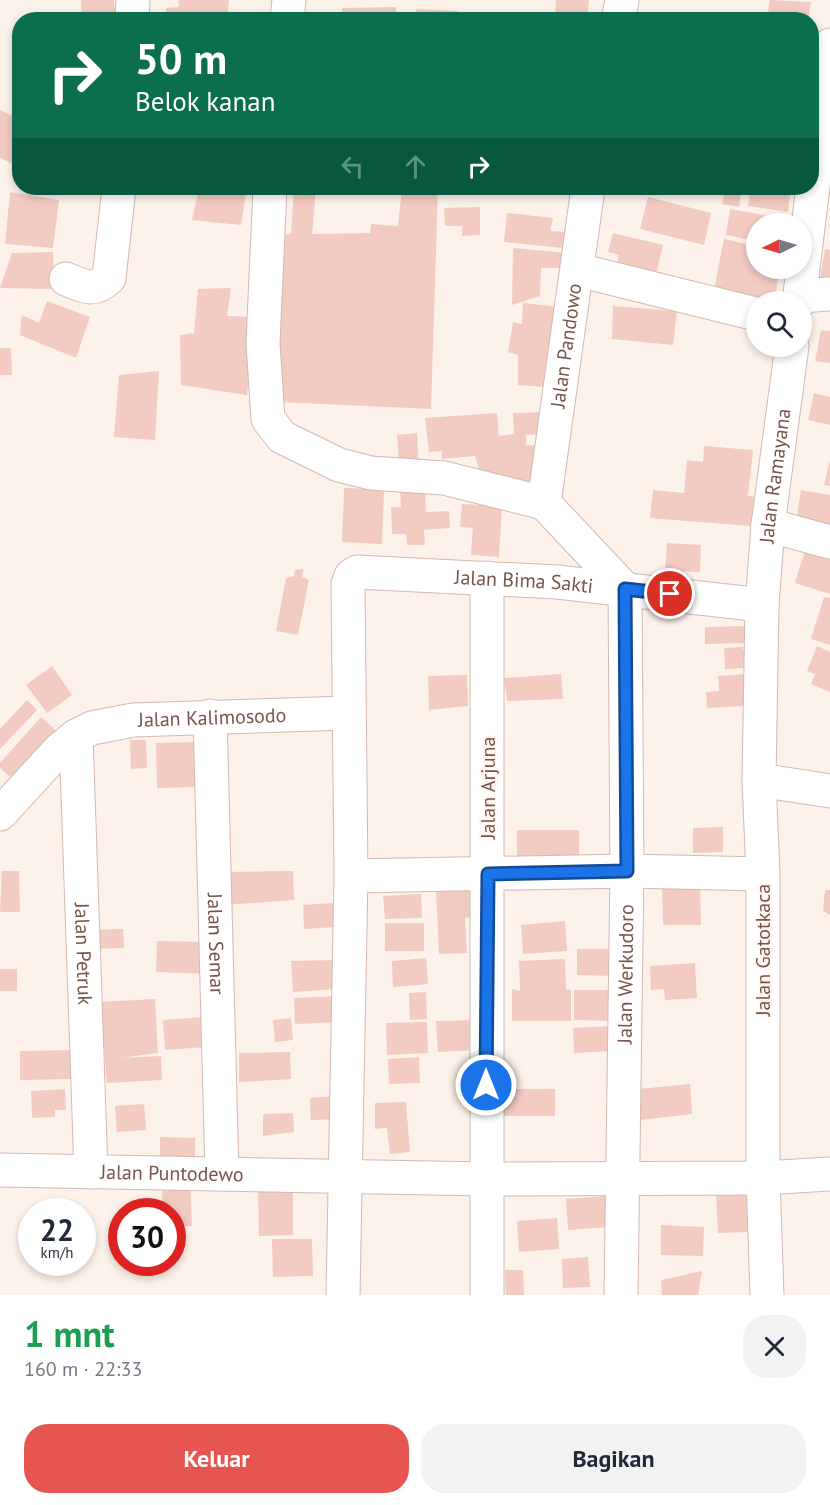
<!DOCTYPE html>
<html lang="id">
<head>
<meta charset="utf-8">
<style>
  body { margin:0; font-family:"PT Sans",sans-serif; background:#f2f2f3; color:#1f2937; height:100vh; display:flex; flex-direction:column; font-size:22px; white-space:nowrap }
  * { box-sizing:border-box; margin:0 }
  p { font-size:20px; color:#747a83 }
  .icon { flex:none; width:33px; height:33px; fill:none; stroke:currentColor; stroke-width:2; stroke-linecap:round; stroke-linejoin:round }
  .map { position:relative; height:1295px; overflow:hidden }
  .side { display:flex; flex-direction:column; background:#fff; flex:1 }
  .side>* { flex:none }
  .guide { position:absolute; left:12px; top:12px; width:807px; height:183px; border-radius:24px; box-shadow:0 3px 9px #0003; background:#0b6e4f; color:#fff; overflow:hidden }
  .needle { width:39px; rotate:265deg }
  .buttons { position:absolute; left:746px; top:213px; display:grid; gap:12px }
  .buttons a { display:grid; place-items:center; width:66px; height:66px; border-radius:50%; background:#fff; box-shadow:0 3px 9px #0003; font-size:30px }
  .speed { position:absolute; left:18px; top:1198px; display:flex; gap:12px; font-size:30px; font-weight:700; text-align:center }
  .speed>* { display:grid; place-content:center; width:78px; height:78px; border-radius:50%; background:#fff; box-shadow:0 3px 9px #0003; line-height:1 }
  .speed small { font-size:15px; font-weight:400 }
  .speed .limit { border:9px solid #d22; background:#fff; color:#111 }
  .pin { position:absolute; display:grid; place-items:center; width:51px; height:51px; color:#fff; margin:-26px; border:3px solid #fff; border-radius:50%; box-shadow:0 2px 6px #0007 }
  .me { position:absolute; width:66px; margin:-33px; rotate:0deg; stroke-linejoin:round; filter:drop-shadow(0 0 4px #0008) }
  .turn { display:flex; align-items:center; gap:21px; height:126px; padding:0 24px; font-size:27px }
  .turn .icon { width:78px; height:78px; stroke-width:2.5 }
  .turn b { display:block; font-size:42px; line-height:51px }
  .lanes { display:flex; align-items:center; height:57px; padding:0 24px; background:#0003; justify-content:center; gap:30px; direction:ltr }
  .lanes .off { opacity:.35 }
  .round { display:grid; place-items:center; flex:none; width:63px; height:63px; border-radius:24px; background:#f2f2f3 }
  .head { display:flex; align-items:center; justify-content:space-between; height:102px; padding:0 24px }
  h1 { font-size:36px; font-weight:800; line-height:45px; color:#1e9e55 }
  .cta { display:flex; gap:12px; margin-top:auto; padding:12px 24px }
  .cta a { flex:1; height:69px; border-radius:24px; background:#e65550; color:#fff; font-size:24px; font-weight:800; line-height:69px; text-align:center }
  .cta a+a { background:#f2f2f3; color:#1f2937 }
  .map>svg:first-child { display:block }
  .building { fill:#f2cbc1 }
  .lines { fill:none; stroke-linecap:round; stroke-linejoin:round }
  .minor-casing { stroke:#d2bab1; stroke-width:35 }
  .minor { stroke:#fff; stroke-width:33 }
  .route-casing { stroke:#114b97; stroke-width:15 }
  .route { stroke:#1a73e8; stroke-width:10 }
  .labels { text-anchor:middle; dominant-baseline:central; stroke-width:5; stroke-linejoin:round; paint-order:stroke }
  .street-label { font-size:20px; fill:#78544c; stroke:#fff7f1 }
</style>
</head>
<body>
<div class="map">
<svg width="830" height="1295" viewBox="0 0 830 1295">
  <rect width="100%" height="100%" fill="#fdf2ea"/>
  <!-- building -->
  <g class="building">
    <path d="M81,0H114L115,12L104,13L105,20H82Z"/>
    <path d="M179,0H229L227,20H166V8L178,7Z"/>
    <path d="M556,0H589L587,17L555,14Z"/>
    <path d="M770,0L811,2L808,19L768,12Z"/>
    <path d="M396,7V20H342V8Z"/>
    <path d="M416,9L458,11L457,20H415Z"/>
    <path d="M755,13L791,18V20H754Z"/>
    <path d="M0,110L20,119V167L0,158Z"/>
    <path d="M199,188H247L241,225L192,220Z"/>
    <path d="M294,188H316L312,234L370,233L371,224L398,226L402,188H438L431,409L279,402L281,235L291,234Z"/>
    <path d="M725,188H742L739,207L722,204Z"/>
    <path d="M751,188H791L788,212L748,206Z"/>
    <path d="M10,192L59,200L53,248L5,244Z"/>
    <path d="M648,197L711,213L704,245L640,229Z"/>
    <path d="M480,207V235L462,236V226H445L444,208Z"/>
    <path d="M730,209L798,221V224H756V241L726,235Z"/>
    <path d="M507,213L553,218L550,231L566,232L562,248L504,242Z"/>
    <path d="M613,233L663,245L655,279L616,269L619,255L608,252Z"/>
    <path d="M724,239L756,246V268H780L774,302L713,295Z"/>
    <path d="M513,248L568,253L569,268H541L540,296L512,305Z"/>
    <path d="M825,249L830,250V286L819,284Z"/>
    <path d="M53,252L54,289L0,288L12,253Z"/>
    <path d="M231,288L227,316L254,317L247,395L181,385L180,335L194,333L198,289Z"/>
    <path d="M47,301L90,317L76,358L20,335L22,315L39,323Z"/>
    <path d="M523,303L566,308L547,387L518,385V355L508,352L513,322L522,324Z"/>
    <path d="M613,306L677,311L673,345L612,339Z"/>
    <path d="M821,330L830,331V363L815,361Z"/>
    <path d="M0,348H11L12,375H0Z"/>
    <path d="M159,371L155,440L114,437L119,375Z"/>
    <path d="M814,393L830,397V425L808,420Z"/>
    <path d="M543,412L545,434L526,435V445L540,446L532,494L484,487L475,456L442,459V451L429,452L425,418L497,413L499,436L514,434L513,413Z"/>
    <path d="M417,433L419,475H400L397,435Z"/>
    <path d="M704,446L753,450L748,496L765,498L762,527L650,518L653,490L684,493L687,460L703,462Z"/>
    <path d="M830,460V486L824,485Z"/>
    <path d="M425,487L426,512L449,511L450,528L424,530L425,545H407L406,534H392L391,507H401L400,488Z"/>
    <path d="M344,488L384,489L382,544L342,542Z"/>
    <path d="M801,490L830,495V535L795,529Z"/>
    <path d="M462,504L502,506L499,557L471,555L473,528L460,527Z"/>
    <path d="M667,543L701,545L700,572L665,571Z"/>
    <path d="M807,544L830,552V594L795,583Z"/>
    <path d="M303,569L302,577L309,580L298,635L276,631L286,578L294,576L295,570Z"/>
    <path d="M824,597L830,598V645L811,639Z"/>
    <path d="M747,626V643L705,644V627Z"/>
    <path d="M817,646L830,652V692L811,684L815,674L807,671Z"/>
    <path d="M743,647V650H752L753,660H744L745,668L725,669L724,648Z"/>
    <path d="M52,666L72,695L47,713L26,685Z"/>
    <path d="M561,674L563,699L507,701L504,678Z"/>
    <path d="M745,674L747,706L707,708L706,692L719,691L718,676Z"/>
    <path d="M467,675L468,706L429,710L428,676Z"/>
    <path d="M27,700L37,710L0,749V729Z"/>
    <path d="M41,717L61,735L18,784L0,768V763Z"/>
    <path d="M130,740H146L147,768L131,769Z"/>
    <path d="M200,742L201,787L157,788L156,743Z"/>
    <path d="M723,827V852L693,853V828Z"/>
    <path d="M517,830H579V855L517,856Z"/>
    <path d="M2,871H19L20,912H0Z"/>
    <path d="M293,871L294,900L225,905L222,872Z"/>
    <path d="M662,880H700L701,925H663Z"/>
    <path d="M470,888L471,917L465,918L467,953L439,954L436,890Z"/>
    <path d="M825,890H830V915L823,911Z"/>
    <path d="M421,894L422,918L385,919L383,896Z"/>
    <path d="M334,903L335,927L304,929L303,905Z"/>
    <path d="M565,921L567,951L523,954L521,925Z"/>
    <rect x="385" y="923" width="39" height="28"/>
    <path d="M123,929L124,948L90,949L89,930Z"/>
    <path d="M157,941L209,942L208,974L156,972Z"/>
    <path d="M577,949H616V976L577,975Z"/>
    <path d="M426,958L428,984L393,987L392,961Z"/>
    <path d="M565,959L566,989L571,990V1021H512V989L520,991L519,961Z"/>
    <path d="M336,960L335,989L293,992L291,961Z"/>
    <path d="M695,963L697,998L665,1000L664,989L651,990L650,966Z"/>
    <rect x="0" y="969" width="17" height="22"/>
    <path d="M574,990H616V1021L574,1020Z"/>
    <path d="M426,992L427,1019L410,1020L409,993Z"/>
    <path d="M339,996V1022L295,1024L294,998Z"/>
    <path d="M155,999L158,1053L120,1058L161,1056L162,1080L107,1083L100,1002Z"/>
    <path d="M204,1017L206,1047L165,1050L163,1020Z"/>
    <path d="M291,1018L293,1040L275,1042L273,1020Z"/>
    <path d="M479,1020L480,1050L438,1052L436,1021Z"/>
    <path d="M427,1022L428,1053L387,1055L386,1023Z"/>
    <path d="M612,1026L613,1051L574,1053L573,1028Z"/>
    <path d="M71,1050V1079L20,1080V1051Z"/>
    <path d="M290,1052L291,1079L239,1082V1053Z"/>
    <path d="M419,1057L420,1083L389,1084L388,1059Z"/>
    <path d="M690,1084L692,1114L640,1120L638,1089Z"/>
    <path d="M65,1089L66,1110H55V1117L32,1118L31,1091Z"/>
    <rect x="502" y="1089" width="53" height="27"/>
    <path d="M339,1096L340,1119L311,1120L310,1098Z"/>
    <path d="M406,1102L410,1152L390,1154L387,1128L375,1129V1103Z"/>
    <path d="M144,1104L146,1130L117,1132L115,1106Z"/>
    <path d="M293,1113L294,1132L263,1136V1114Z"/>
    <path d="M160,1137L195,1138V1157L160,1156Z"/>
    <path d="M190,1183L192,1226L172,1227V1212H163L162,1185Z"/>
    <path d="M258,1190H293V1235L259,1236Z"/>
    <path d="M748,1192L750,1232L718,1233L716,1193Z"/>
    <path d="M608,1196L610,1227L568,1230L566,1199Z"/>
    <path d="M557,1218L559,1249L519,1252L517,1221Z"/>
    <path d="M661,1225L704,1227L703,1256L661,1255Z"/>
    <path d="M272,1239H312L313,1276L273,1277Z"/>
    <path d="M588,1257L590,1287L563,1288L562,1259Z"/>
    <path d="M505,1270H523L524,1295H506Z"/>
    <path d="M702,1271L698,1295H662L661,1280Z"/>
  </g>
  <g class="lines">
    <defs>
      <g id="minor">
        <path d="M132,20L133,0"/>
        <path d="M287,20L289,0"/>
        <path d="M618,20L622,0"/>
        <path d="M270,188L263,343L268,419L282,437L339,465L371,473L444,478L544,503L625,589"/>
        <path d="M578,270L756,314"/>
        <path d="M66,279C83,286 94,293 109,278L119,188"/>
        <path d="M800,296L830,294"/>
        <path d="M799,302L830,45"/>
        <path id="s1" d="M544,503L588,188"/>
        <path d="M768,525L830,542"/>
        <path id="s2" d="M210,716L222,1174"/>
        <path id="s3" d="M76,736L91,1172"/>
        <path d="M759,780L830,791"/>
        <path id="s4" d="M0,814L59,750L76,736L92,728L133,720L349,713"/>
        <path d="M351,876L627,871L763,874"/>
        <path id="s5" d="M0,1170L486,1179L763,1178L830,1174"/>
        <path id="s6" d="M343,1295L351,876L348,584L351,576L357,572L557,582L762,605"/>
        <path d="M487,1295V578"/>
        <path id="s7" d="M621,1295L627,871L625,589"/>
        <path id="s8" d="M767,1295L763,1178V874L759,780L762,605L768,525L792,346"/>
      </g>
    </defs>
    <!-- minor casing -->
    <use href="#minor" class="minor-casing"/>
    <!-- minor -->
    <use href="#minor" class="minor"/>
  </g>
  <g class="lines">
    <defs>
      <path id="route" d="M486,1085L488,874L627,871L625,589L670,594"/>
    </defs>
    <!-- route casing -->
    <use href="#route" class="route-casing"/>
    <!-- route -->
    <use href="#route" class="route"/>
  </g>
  <g class="labels">
    <!-- street labels -->
    <g class="street-label">
      <text stroke="none"><textPath href="#s1" startOffset="159">Jalan Pandowo</textPath></text>
      <text stroke="none"><textPath href="#s8" startOffset="820">Jalan Ramayana</textPath></text>
      <text stroke="none"><textPath href="#s6" startOffset="894">Jalan Bima Sakti</textPath></text>
      <text stroke="none"><textPath href="#s4" startOffset="248">Jalan Kalimosodo</textPath></text>
      <text transform="translate(488 788) rotate(-90)">Jalan Arjuna</text>
      <text stroke="none"><textPath href="#s2" startOffset="228">Jalan Semar</textPath></text>
      <text transform="translate(763 950) rotate(-90)">Jalan Gatotkaca</text>
      <text stroke="none"><textPath href="#s3" startOffset="218">Jalan Petruk</textPath></text>
      <text stroke="none"><textPath href="#s7" startOffset="321">Jalan Werkudoro</textPath></text>
      <text stroke="none"><textPath href="#s5" startOffset="172">Jalan Puntodewo</textPath></text>
    </g>
  </g>
</svg>
<div class="buttons">
<a><svg class="needle" viewBox="-14 -14 28 28"><path d="M0-13l5 13h-10z" fill="#e53935"/><path d="M0 13l5-13h-10z" fill="#747a83"/></svg></a>
<a><svg class="icon" aria-label="search" viewBox="0 0 24 24"><circle cx="10" cy="10" r="6"/><path d="M15 15l6 6"/></svg></a>
</div>
<div class="speed"><div>22<small>km/h</small></div><div class="limit">30</div></div>
<div class="pin" style="left:670px;top:594px;background:#d93025"><svg class="icon" aria-label="arrive" viewBox="0 0 24 24"><path d="M6 21V4h12l-3 4 3 4H6"/></svg></div>
<svg class="me" style="left:486px;top:1085px" viewBox="-20 -20 40 40"><circle r="17" fill="#1a73e8" stroke="#fff" stroke-width="3"/><path d="M0-11L8 9 0 5-8 9z" fill="#fff"/></svg>
<div class="guide">
<div class="turn"><svg class="icon" aria-label="right" viewBox="0 0 24 24"><path d="M7 20v-9h11M14 6l5 5-5 5"/></svg><div><b>50 m</b>Belok kanan</div></div>
<div class="lanes"><svg class="icon off" aria-label="left" viewBox="0 0 24 24"><path d="M17 20v-9H6M10 6l-5 5 5 5"/></svg><svg class="icon off" aria-label="ahead" viewBox="0 0 24 24"><path d="M12 20V5M6 11l6-6 6 6"/></svg><svg class="icon" aria-label="right" viewBox="0 0 24 24"><path d="M7 20v-9h11M14 6l5 5-5 5"/></svg></div>
</div>
</div>
<section class="side">
<div class="head"><div><h1>1 mnt</h1><p>160 m · 22:33</p></div><a class="round"><svg class="icon" aria-label="close" viewBox="0 0 24 24"><path d="M6 6l12 12M18 6L6 18"/></svg></a></div>
<div class="cta"><a>Keluar</a><a>Bagikan</a></div>
</section>
</body>
</html>
